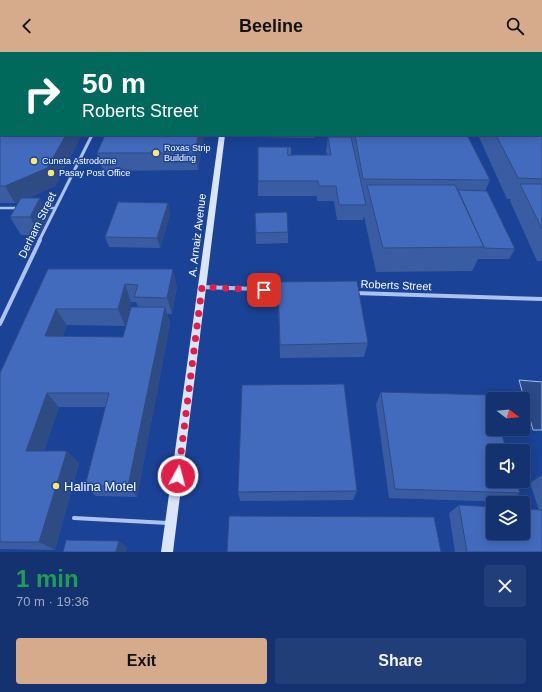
<!DOCTYPE html>
<html lang="en">
<head>
<meta charset="utf-8">
<style>
  body { margin:0; font-family:Helvetica,sans-serif; background:#213e78; color:#f1f3f6; height:100vh; display:flex; flex-direction:column; font-size:15px; white-space:nowrap }
  * { box-sizing:border-box; margin:0 }
  p { font-size:13px; color:#9daac3 }
  .icon { flex:none; width:22px; height:22px; fill:none; stroke:currentColor; stroke-width:2; stroke-linecap:round; stroke-linejoin:round }
  .map { position:relative; height:500px; overflow:hidden }
  .details { display:flex; flex-direction:column; background:#143270; flex:1 }
  .details>* { flex:none }
  .banner { position:absolute; left:0px; top:0px; width:542px; height:84px; box-shadow:0 2px 10px #0003,0 0 0 1px #334d83; background:#00695c; color:#fff; overflow:hidden }
  .needle { width:26px; rotate:106deg }
  .fabs { position:absolute; left:486px; top:340px; display:grid; gap:8px }
  .fabs a { display:grid; place-items:center; width:44px; height:44px; border-radius:4px; background:#143270; box-shadow:0 2px 10px #0003,0 0 0 1px #334d83; font-size:20px }
  .pin { position:absolute; display:grid; place-items:center; width:34px; height:34px; color:#fff; margin:-17px; border-radius:8px; box-shadow:0 2px 6px #0006 }
  .me { position:absolute; width:44px; margin:-22px; rotate:7deg; stroke-linejoin:round; filter:drop-shadow(0 0 3px #0008) }
  .turn { display:flex; align-items:center; gap:14px; height:84px; padding:0 16px; font-size:18px }
  .turn .icon { width:52px; height:52px; stroke-width:2.5 }
  .turn b { display:block; font-size:28px; line-height:34px }
  .round { display:grid; place-items:center; flex:none; width:42px; height:42px; border-radius:4px; background:#213e78 }
  .headline { display:flex; align-items:center; justify-content:space-between; height:68px; padding:0 16px }
  h1 { font-size:24px; font-weight:800; line-height:30px; color:#1e9e55 }
  .button { display:flex; gap:8px; margin-top:auto; padding:8px 16px }
  .button a { flex:1; height:46px; border-radius:4px; background:#d6ab8b; color:#111; font-size:16px; font-weight:800; line-height:46px; text-align:center }
  .button a+a { background:#213e78; color:#f1f3f6 }
  header { display:flex; justify-content:space-between; align-items:center; height:52px; padding:0 16px; background:#d6ab8b; color:#111; font-size:18px; font-weight:800 }
  .map>svg:first-child { display:block }
  .water { fill:#2c4988; stroke:#9fbcf2 }
  .lines { fill:none; stroke-linecap:round; stroke-linejoin:round }
  .path { stroke:#acc3f0; stroke-width:1.5; stroke-dasharray:1 2; stroke-linecap:butt }
  .lane-far1 { stroke:#acc3f0; stroke-width:2.5 }
  .lane { stroke:#acc3f0; stroke-width:4 }
  .street-far1 { stroke:#acc3f0; stroke-width:3 }
  .street { stroke:#acc3f0; stroke-width:4 }
  .secondary { fill:#dae5fb; fill-rule:evenodd }
  .wall { fill:#3a5ca3; fill-rule:evenodd }
  .shaded-wall { fill:#2f4b84 }
  .building { fill:#436bbd; stroke:#2f4b84 }
  .route { stroke:#e11d48; stroke-width:7; stroke-dasharray:0 12.6 }
  .poi-dot { fill:#ffe56b; stroke:#1a4296; stroke-width:1.5 }
  .labels { text-anchor:middle; dominant-baseline:central; stroke-width:3; stroke-linejoin:round; paint-order:stroke }
  .far-poi-label { font-size:9px; fill:#fff; stroke:#1a4296; text-anchor:start }
  .street-label { font-size:11px; fill:#fff; stroke:#1a4296 }
  .near-poi-label { font-size:13px; fill:#fff; stroke:#1a4296; text-anchor:start }
</style>
</head>
<body>
<header><svg class="icon" aria-label="back" viewBox="0 0 24 24"><path d="M15 5l-7 7 7 7"/></svg>Beeline<svg class="icon" aria-label="search" viewBox="0 0 24 24"><circle cx="10" cy="10" r="6"/><path d="M15 15l6 6"/></svg></header>
<div class="map">
<svg width="542" height="500" viewBox="0 0 542 500">
  <rect width="100%" height="100%" fill="#1a4296"/>
  <!-- water -->
  <path class="water" d="M519,328L542,330V378H533Z"/>
  <g class="lines">
    <!-- path -->
    <path class="path" d="M249,0L287,1"/>
    <!-- lane-far1 -->
    <g class="lane-far1">
      <path d="M0,156H20"/>
      <path d="M43,156H55"/>
    </g>
    <!-- lane -->
    <path class="lane" d="M74,466L168,471"/>
    <!-- street-far1 -->
    <path class="street-far1" d="M39,189L92,83"/>
    <!-- street -->
    <g class="street">
      <path d="M202,235L282,238"/>
      <path d="M355,241L542,247"/>
      <path d="M0,272L40,188"/>
    </g>
    <!-- secondary -->
    <g class="secondary">
      <rect x="232" y="0" width="4" height="1"/>
      <path d="M219,83H225L173,500H161Z"/>
    </g>
  </g>
  <!-- wall -->
  <g class="wall">
    <path d="M0,11L1,83H82L55,134L28,146L49,163L40,183H21L10,165L19,150L15,151H0Z"/>
    <path d="M542,58V209H537L510,149L511,147H507L478,83H541Z"/>
    <path d="M105,83H204L198,118L103,119L97,101Z"/>
    <path d="M252,83H315L314,86L252,85Z"/>
    <path d="M347,83H467L490,128L485,139L515,197L509,207H478L472,219L376,220L364,164L363,168H337L334,149H317V144H258V129L291,103H327L326,99L328,85H347Z"/>
    <path d="M168,151L170,162L160,196L109,195L105,185Z"/>
    <path d="M255,161L288,180V191L256,192Z"/>
    <path d="M48,217L177,234L172,262H167L170,271L137,445L96,444L85,434L106,355H59L44,399L79,411L55,498L0,497V321ZM131,250H136L138,255L123,285L63,284L67,273L125,274Z"/>
    <path d="M278,230L368,291L364,305L280,306L278,245Z"/>
    <path d="M381,340L520,441L507,450L389,446L376,352Z"/>
    <path d="M542,423V500H455L449,461L459,453L539,458L530,431Z"/>
    <path d="M357,439L353,448L240,449L238,440Z"/>
  </g>
  <!-- shaded-wall -->
  <g class="shaded-wall">
    <path d="M66,83H82L55,134L15,151L5,134Z"/>
    <path d="M198,83H204L198,118L195,101Z"/>
    <path d="M40,146L49,163L40,183L30,165Z"/>
    <path d="M168,151L170,162L160,196L157,186Z"/>
    <path d="M173,217L177,234L172,262L167,246Z"/>
    <path d="M125,232L131,250L125,274L118,257Z"/>
    <path d="M165,255L170,271L137,445L128,434Z"/>
    <path d="M56,257L67,273L57,300L45,284Z"/>
    <path d="M47,341L59,355L40,411L26,399Z"/>
    <path d="M67,399L79,411L55,498L39,490Z"/>
    <path d="M119,489L127,495L126,500H116Z"/>
  </g>
  <!-- building -->
  <g class="building">
    <path d="M0,11H1V83H66L47,116L5,134H0Z"/>
    <path d="M541,58H542V127L518,126L496,83H541Z"/>
    <path d="M105,83H198L195,101H97Z"/>
    <path d="M355,83H467L490,128L363,127Z"/>
    <path d="M328,85H351L366,153H339L336,134H319L318,129H258V95H288V103H331Z"/>
    <rect x="288" y="95" width="3" height="8"/>
    <path d="M520,132H542V177Z"/>
    <path d="M367,133H455L484,195L383,196Z"/>
    <path d="M458,138L487,139L515,197L484,196V195Z"/>
    <path d="M21,146H40L30,165H10Z"/>
    <path d="M118,150L168,151L157,186L105,185Z"/>
    <path d="M287,160L288,180L256,181L255,161Z"/>
    <path d="M48,217H173L167,246L134,245L138,233L125,232L118,257H56L45,284L123,285L131,255H165L128,434H85L109,341H47L26,399H67L39,490H0V321Z"/>
    <path d="M357,229L368,291L280,293L278,230Z"/>
    <path d="M344,332L357,439L238,440L242,333Z"/>
    <path d="M381,340L489,343L493,355V377H500L507,399H493V429H516L520,441L395,437Z"/>
    <path d="M459,453L493,455V481H523V457L541,458L542,460V500H467Z"/>
    <path d="M229,464L434,465L441,500H227Z"/>
    <path d="M66,488L119,489L116,500H63Z"/>
  </g>
  <g class="lines">
    <!-- route -->
    <path class="route" d="M178,424L202,235L264,238"/>
  </g>
  <!-- markers -->
  <g class="poi-dot">
    <circle cx="156" cy="101" r="4"/>
    <circle cx="34" cy="109" r="4"/>
    <circle cx="51" cy="121" r="4"/>
    <circle cx="56" cy="434" r="4"/>
  </g>
  <g class="labels">
    <!-- far-poi labels -->
    <g class="far-poi-label">
      <text x="164" y="96">Roxas Strip<tspan x="164" dy="10">Building</tspan></text>
      <text x="42" y="109">Cuneta Astrodome</text>
      <text x="59" y="121">Pasay Post Office</text>
    </g>
    <!-- street labels -->
    <g class="street-label">
      <text transform="translate(37 173) rotate(-64)">Derham Street</text>
      <text transform="translate(197 183) rotate(-83)">A. Arnaiz Avenue</text>
      <text transform="translate(396 233) rotate(2)">Roberts Street</text>
    </g>
    <!-- near-poi labels -->
    <g class="near-poi-label">
      <text x="64" y="434">Halina Motel</text>
    </g>
  </g>
</svg>
<div class="fabs">
<a><svg class="needle" viewBox="-14 -14 28 28"><path d="M0-13l5 13h-10z" fill="#e53935"/><path d="M0 13l5-13h-10z" fill="#9daac3"/></svg></a>
<a><svg class="icon" aria-label="sound" viewBox="0 0 24 24"><path d="M4 9h4l5-4v14l-5-4H4zM17 9q2 3 0 6"/></svg></a>
<a><svg class="icon" aria-label="layers" viewBox="0 0 24 24"><path d="M12 4l9 5-9 5-9-5zM3 14l9 5 9-5"/></svg></a>
</div>
<div class="pin" style="left:264px;top:238px;background:#d93025"><svg class="icon" aria-label="arrive" viewBox="0 0 24 24"><path d="M6 21V4h12l-3 4 3 4H6"/></svg></div>
<svg class="me" style="left:178px;top:424px" viewBox="-20 -20 40 40"><circle r="17" fill="#e11d48" stroke="#fff" stroke-width="3"/><path d="M0-11L8 9 0 5-8 9z" fill="#fff"/></svg>
<div class="banner">
<div class="turn"><svg class="icon" aria-label="right" viewBox="0 0 24 24"><path d="M7 20v-9h11M14 6l5 5-5 5"/></svg><div><b>50 m</b>Roberts Street</div></div>
</div>
</div>
<section class="details">
<div class="headline"><div><h1>1 min</h1><p>70 m · 19:36</p></div><a class="round"><svg class="icon" aria-label="close" viewBox="0 0 24 24"><path d="M6 6l12 12M18 6L6 18"/></svg></a></div>
<div class="button"><a>Exit</a><a>Share</a></div>
</section>
</body>
</html>
